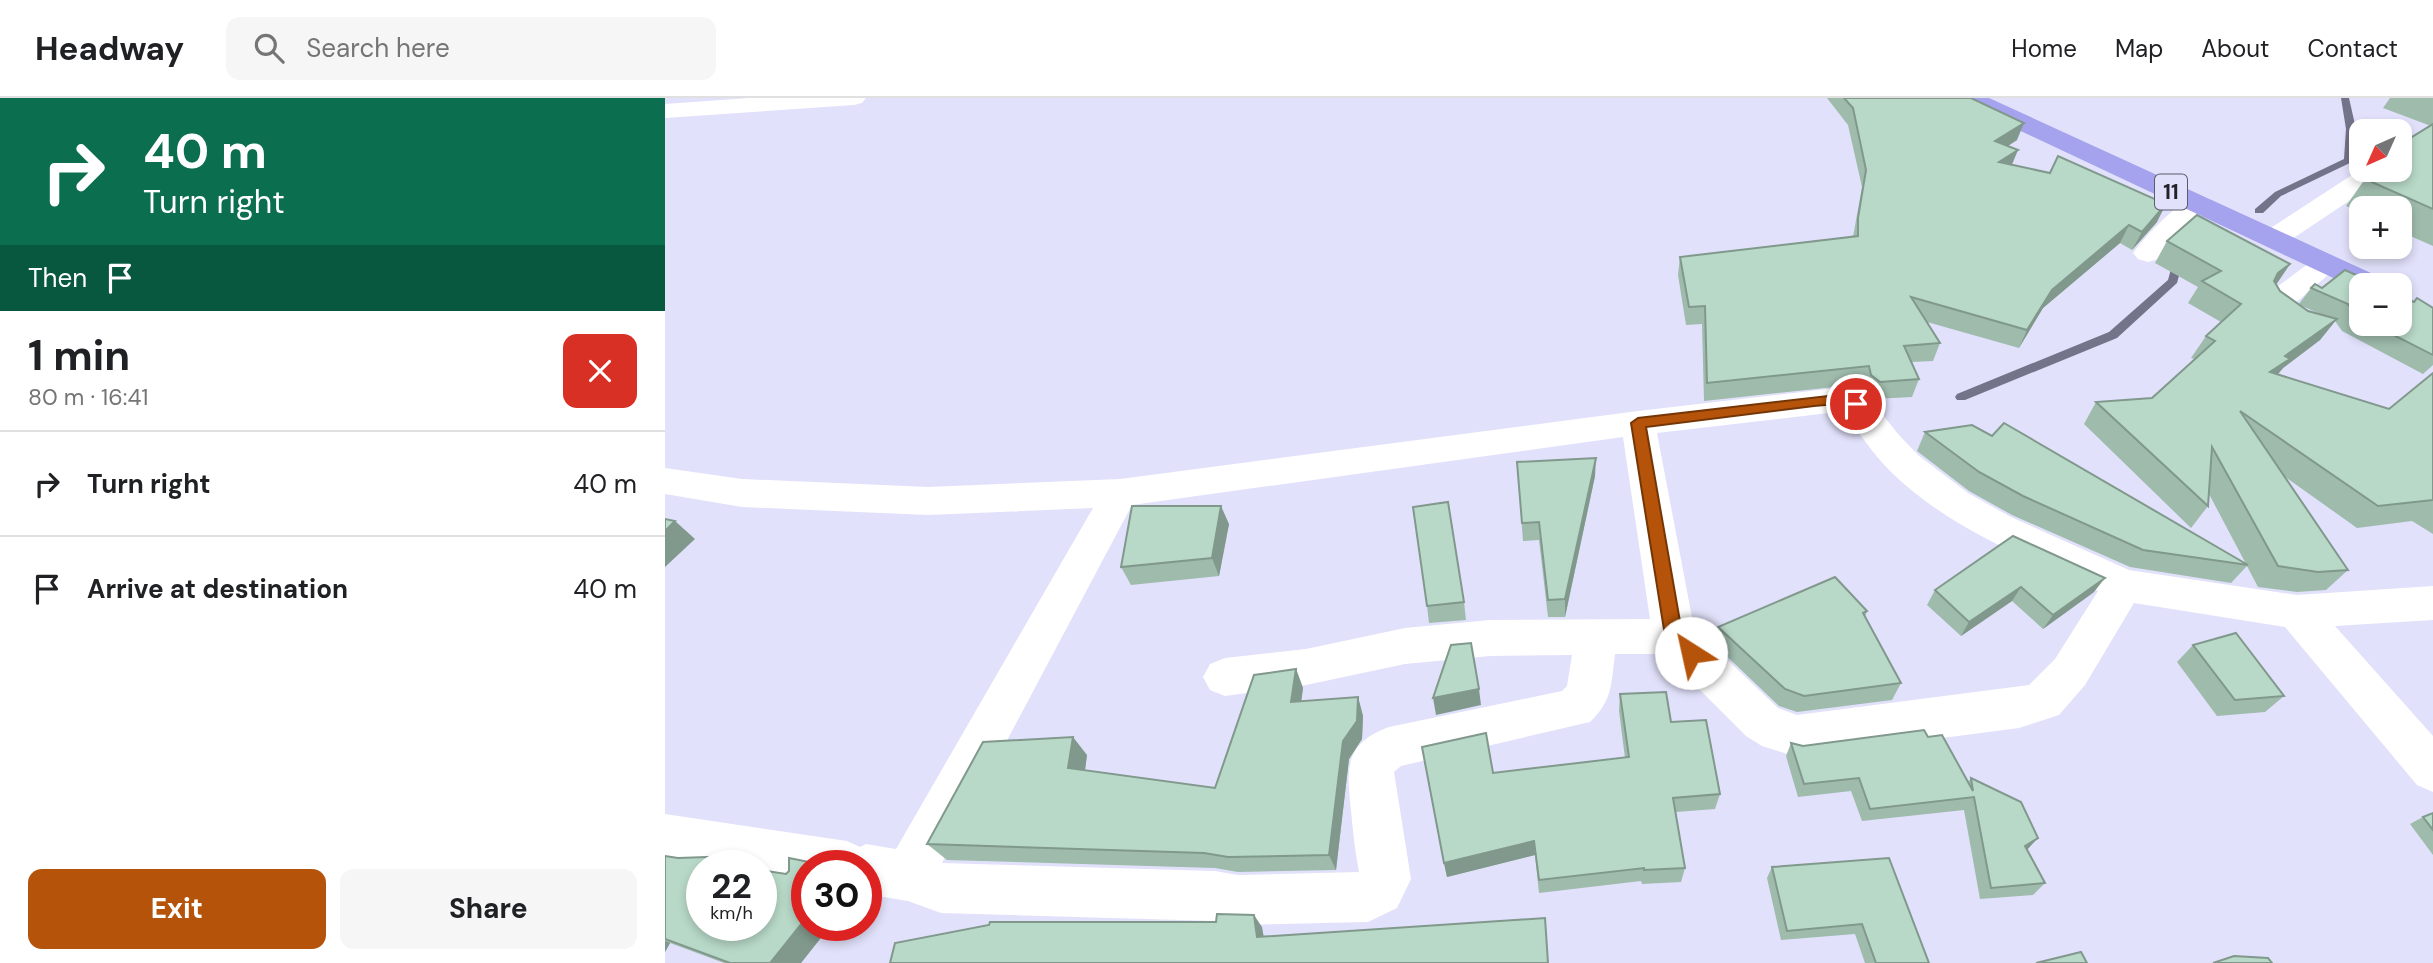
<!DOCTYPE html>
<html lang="en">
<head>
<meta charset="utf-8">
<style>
  body { margin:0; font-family:"DM Sans",sans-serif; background:#f6f6f6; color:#202124; height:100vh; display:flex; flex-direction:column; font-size:26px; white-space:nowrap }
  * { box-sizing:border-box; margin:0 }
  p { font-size:23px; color:#757577 }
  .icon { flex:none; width:38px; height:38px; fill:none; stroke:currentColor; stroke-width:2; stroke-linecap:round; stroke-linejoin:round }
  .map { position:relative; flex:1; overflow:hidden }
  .panel { display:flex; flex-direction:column; background:#fff; width:665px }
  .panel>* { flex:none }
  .top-card { background:#0b6e4f; color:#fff; overflow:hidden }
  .needle { width:46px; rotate:225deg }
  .buttons { position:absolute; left:1684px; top:21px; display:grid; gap:14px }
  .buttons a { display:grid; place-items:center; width:63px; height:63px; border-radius:14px; background:#fff; box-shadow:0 4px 10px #0003; font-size:35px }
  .speed { position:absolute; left:21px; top:752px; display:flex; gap:14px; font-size:35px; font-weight:700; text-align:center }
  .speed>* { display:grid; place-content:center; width:91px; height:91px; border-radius:50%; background:#fff; box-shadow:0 4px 10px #0003; line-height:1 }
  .speed small { font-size:18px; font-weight:400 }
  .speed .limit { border:10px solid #d22; background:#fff; color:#111 }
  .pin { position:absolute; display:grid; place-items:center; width:60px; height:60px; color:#fff; margin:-30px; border:4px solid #fff; border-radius:50%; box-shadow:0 2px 7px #0007 }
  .me { position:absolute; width:77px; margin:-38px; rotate:325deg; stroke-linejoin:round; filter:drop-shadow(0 0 5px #0008) }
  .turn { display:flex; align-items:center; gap:24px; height:147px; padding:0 28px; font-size:32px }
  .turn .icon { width:91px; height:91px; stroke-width:2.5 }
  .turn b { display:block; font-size:49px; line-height:60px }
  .then { display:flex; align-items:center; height:66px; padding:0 28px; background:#0003; gap:14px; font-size:26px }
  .round { display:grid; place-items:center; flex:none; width:74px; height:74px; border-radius:14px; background:#f6f6f6 }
  .summary { display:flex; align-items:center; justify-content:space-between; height:119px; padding:0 28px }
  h1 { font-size:42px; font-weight:700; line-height:52px }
  .cta { display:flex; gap:14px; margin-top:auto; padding:14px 28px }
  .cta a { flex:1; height:80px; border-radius:14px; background:#b45309; color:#fff; font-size:28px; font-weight:700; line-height:80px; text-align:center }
  .cta a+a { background:#f6f6f6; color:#202124 }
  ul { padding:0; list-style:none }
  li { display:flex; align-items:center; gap:21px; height:105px; padding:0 28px; border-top:2px solid #e0e0e0 }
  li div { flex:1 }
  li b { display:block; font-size:26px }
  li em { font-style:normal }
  header { display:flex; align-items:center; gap:42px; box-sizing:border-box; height:98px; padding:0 35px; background:#fff; border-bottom:2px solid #e0e0e0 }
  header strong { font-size:33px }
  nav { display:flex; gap:38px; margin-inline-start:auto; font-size:24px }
  .search { width:490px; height:63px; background:#f6f6f6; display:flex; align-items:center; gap:18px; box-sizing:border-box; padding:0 24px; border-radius:14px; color:#757577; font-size:26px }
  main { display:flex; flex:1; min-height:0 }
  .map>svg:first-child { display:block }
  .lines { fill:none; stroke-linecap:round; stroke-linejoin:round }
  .stream { fill:#73738a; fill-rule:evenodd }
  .minor { fill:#fff; fill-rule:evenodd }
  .highway { fill:#a5a2ee; fill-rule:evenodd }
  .wall { fill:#9ebbac; fill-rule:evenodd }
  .shaded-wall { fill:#81988c }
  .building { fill:#b8d9c8; stroke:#81988c; stroke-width:2 }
  .route { fill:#b45309; stroke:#753606; stroke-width:2 }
  .labels { text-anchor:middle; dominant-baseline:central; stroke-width:6; stroke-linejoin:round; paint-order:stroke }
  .shield { fill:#e1e1fb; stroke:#5b5b69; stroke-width:2 }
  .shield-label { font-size:21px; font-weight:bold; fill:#22222b }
</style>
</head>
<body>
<header>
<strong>Headway</strong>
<div class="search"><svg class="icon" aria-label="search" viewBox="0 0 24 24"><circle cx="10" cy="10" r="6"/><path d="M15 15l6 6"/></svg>Search here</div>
<nav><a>Home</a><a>Map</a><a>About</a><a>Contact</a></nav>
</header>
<main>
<section class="panel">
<div class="top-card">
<div class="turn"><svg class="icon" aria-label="right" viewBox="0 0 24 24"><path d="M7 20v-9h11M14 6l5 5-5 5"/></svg><div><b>40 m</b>Turn right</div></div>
<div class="then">Then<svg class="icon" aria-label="arrive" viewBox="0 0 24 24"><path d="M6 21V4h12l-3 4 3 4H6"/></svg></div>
</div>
<div class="summary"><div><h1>1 min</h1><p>80 m · 16:41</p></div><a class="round" style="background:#d93025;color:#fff"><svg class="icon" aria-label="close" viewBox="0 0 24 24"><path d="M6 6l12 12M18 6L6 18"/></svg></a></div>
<ul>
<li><svg class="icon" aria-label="right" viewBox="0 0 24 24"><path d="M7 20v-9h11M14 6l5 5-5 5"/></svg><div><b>Turn right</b></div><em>40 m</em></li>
<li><svg class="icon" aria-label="arrive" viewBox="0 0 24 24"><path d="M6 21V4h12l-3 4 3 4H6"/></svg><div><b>Arrive at destination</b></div><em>40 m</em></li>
</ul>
<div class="cta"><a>Exit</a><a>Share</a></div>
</section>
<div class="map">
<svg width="1768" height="865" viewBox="0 0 1768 865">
  <rect width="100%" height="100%" fill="#e1e1fb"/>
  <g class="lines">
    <!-- stream -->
    <g class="stream">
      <path d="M1676,0H1684L1691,31L1687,64L1616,98L1598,115H1590V111L1610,94L1679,61L1681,31Z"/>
      <path d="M1514,157L1519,160L1512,185L1452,240L1300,302H1292L1290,299L1292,296L1444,234L1503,182L1509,160Z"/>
    </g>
    <!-- minor -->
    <g class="minor">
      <path d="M84,0H201L197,5L189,7L0,20V6Z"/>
      <path d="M1699,73L1708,75L1712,81L1708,87L1618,147L1608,150L1598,147L1594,141L1598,135L1690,75Z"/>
      <path d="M1533,98L1543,100L1547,106L1543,112L1493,161L1483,164L1473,161L1468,155C1481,137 1513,103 1533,98Z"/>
      <path d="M1661,157L1671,160L1676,166L1629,206L1655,218L1660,225L1655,232C1633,238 1606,224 1596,205L1600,198L1651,160Z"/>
      <path d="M1172,290L1203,298L1233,336L1253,357L1303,395L1346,419L1464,472L1632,497L1768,488V522L1670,528L1768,638V694L1752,687L1620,529L1469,505L1420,587L1394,617L1354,630L1132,659L1097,648L1081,638L999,556H950C946,586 948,602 925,624L736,668L729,674L746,781L732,810L703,824L573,827L550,823L276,815L243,803L201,796V768H142V786L96,779V768L37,770L0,764V716L182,743L195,749L201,746L231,751L428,410L263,417L77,409L0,396V370L77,381L263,389L455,381L973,313ZM1172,314L1180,315C1194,335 1208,356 1226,374C1283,430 1362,460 1433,493L1390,561L1364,587L1132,617L1113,610L1029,530L992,335ZM958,339L985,521L825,522L740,530L641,551L560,560L545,566L538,579L545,592L560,598L641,587L740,566L825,558L907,557L902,588L897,593L724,629C678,646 682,671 686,713C688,734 690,754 694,774L573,777L550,773L277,765L467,407Z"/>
    </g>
    <!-- highway -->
    <path class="highway" d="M1292,0H1324L1719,181L1723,187H1696V193L1296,5Z"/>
  </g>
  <!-- wall -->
  <g class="wall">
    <path d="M1162,0H1306L1352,42L1343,48L1347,67L1492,124L1467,152L1455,145L1378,210L1354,250L1262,224L1275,245L1268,263L1247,264L1254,281L1247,299L1209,301L1200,295L1198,286L1039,303L1037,226L1021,227L1013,177L1015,159L1188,139L1197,89L1183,27Z"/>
    <path d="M1725,0H1768V148L1734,133V110H1696V115L1681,108L1700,81L1734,72L1766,28L1718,10Z"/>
    <path d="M1502,143L1625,166L1611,187L1615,193L1634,206L1646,190L1696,187V226H1734L1749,204L1768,210V267L1758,276L1677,233L1670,223L1655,242L1618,270L1613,276L1724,311L1768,275V436L1747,423L1692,430L1619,378L1683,472L1661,492L1632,494L1593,489L1582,468L1566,485L1465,469L1347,417L1304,393L1252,353L1260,334L1327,338L1581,466L1544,396L1543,408L1526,430L1419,326L1431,304L1487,300L1530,261L1526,260L1541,238L1556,224L1523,205L1533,189L1490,165ZM1635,207L1655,216L1643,213Z"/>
    <path d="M852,364L930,378L900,519H883L874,442L858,443Z"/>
    <path d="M564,426L554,478L466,487L456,469Z"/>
    <path d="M1348,438L1429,494L1378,531L1347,503L1296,538L1262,507L1270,492Z"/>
    <path d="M799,504L801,522L764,525L762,508Z"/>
    <path d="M1202,513L1200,519L1236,585L1227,602L1132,614L1114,608L1049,546L1053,529Z"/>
    <path d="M1528,547L1619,598L1600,614L1552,618L1512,564Z"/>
    <path d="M631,571L638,590L636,603L693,599L698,618L697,641L684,661L671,772L573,774L550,770L282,762L262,746L422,657L420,672L550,690Z"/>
    <path d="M955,596L1006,624L1055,696L1050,711L1011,714L1020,770L1016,784L977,786L976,783L874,795L870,757L782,779L779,765L828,675L960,660L954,613Z"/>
    <path d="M1263,639L1303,684L1306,680L1362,751L1380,785L1368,797L1315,801L1299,712L1197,723L1186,693L1133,699L1121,658L1126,645L1138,648Z"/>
    <path d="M1768,715V757L1745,726L1758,719Z"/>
    <path d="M0,758L13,760L71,758L89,768H37V828H96V772L121,776L124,773V760L159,767L161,768H142V828H163L162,832L136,865H59L5,845L0,854Z"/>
    <path d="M1107,769L1264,865H1200L1190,836L1116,842L1102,780Z"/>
  </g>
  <!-- shaded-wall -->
  <g class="shaded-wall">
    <path d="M1359,25L1352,42L1324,60L1330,43Z"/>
    <path d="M1353,52L1346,69L1334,64Z"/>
    <path d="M1501,106L1492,124L1467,152L1477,134Z"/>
    <path d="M1464,127L1455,145L1378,210L1354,250L1362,232L1387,192Z"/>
    <path d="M1625,166L1610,188L1598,197L1613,175Z"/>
    <path d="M1672,221L1655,242L1618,270L1608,282L1605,274L1620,258Z"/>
    <path d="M931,360L930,378L900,519V501Z"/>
    <path d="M556,408L564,426L554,478L547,460Z"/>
    <path d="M10,423L30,441L0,469V433Z"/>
    <path d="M1440,480L1429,494L1378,531L1388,517Z"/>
    <path d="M1356,489L1347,503L1296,538L1304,524Z"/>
    <path d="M631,571L638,590L634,622L626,604Z"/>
    <path d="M814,591L816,607L771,617L768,600Z"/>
    <path d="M693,599L698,618L697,641L684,661L671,772L664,757L678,643Z"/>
    <path d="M408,639L422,657L418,687L403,670Z"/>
    <path d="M1373,740L1361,753L1360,748Z"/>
    <path d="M869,743L870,757L782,779L779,765Z"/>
    <path d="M71,758L89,768H73Z"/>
    <path d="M142,817V828H163L162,832L136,865H105Z"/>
    <path d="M589,817L597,829L601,851L592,839Z"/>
    <path d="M0,843L5,845L0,854Z"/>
  </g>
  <!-- building -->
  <g class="building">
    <path d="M1179,0H1306L1359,25L1330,43L1353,52L1334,64L1385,75L1393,58L1501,106L1477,134L1464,127L1387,192L1362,232L1246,199L1275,245L1239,248L1254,281L1215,284L1206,277L1204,268L1042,285L1040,208L1024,209L1015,159L1193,138V120L1201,72L1188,10Z"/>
    <path d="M1768,26V111L1700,81L1714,72H1734V47Z"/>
    <path d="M1532,117L1625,166L1613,175L1609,183L1615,193L1643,213L1672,221L1620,258L1625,261L1605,274L1724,311L1768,275V402L1713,408L1575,313L1683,472L1653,474L1613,468L1547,349L1543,408L1431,304L1487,300L1550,243L1541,238L1576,206L1537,183L1556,173L1502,143Z"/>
    <path d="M1680,172L1713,187H1696V220L1690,217L1683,206L1646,190L1650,186L1657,190Z"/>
    <path d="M1734,197L1749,204L1752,200L1768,210V257L1707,226H1734Z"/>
    <path d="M1339,325L1583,467L1478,452L1358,398L1314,374L1260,334L1307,327L1327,338Z"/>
    <path d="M931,360L900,501L883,502L874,424L857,425L852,364Z"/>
    <path d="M783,404L799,504L762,508L748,409Z"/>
    <path d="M467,408H556L547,460L456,469Z"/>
    <path d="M0,421L10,423L0,433Z"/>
    <path d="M1348,438L1440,480L1388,517L1356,489L1304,524L1270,492Z"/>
    <path d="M1170,479L1202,513L1198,515L1236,585L1139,598L1120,591L1053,529Z"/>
    <path d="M1571,535L1619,598L1570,602L1528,547Z"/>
    <path d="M806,545L814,591L768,600L786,547Z"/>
    <path d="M631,571L626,604L693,599L692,623L678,643L664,757L563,759L539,755L262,746L318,644L408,639L403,670L550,690L589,577Z"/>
    <path d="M1001,594L1006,624L1041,622L1055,696L1008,700L1020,770L979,772V770L874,782L869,743L779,765L757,649L821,635L828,675L964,659L955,596Z"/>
    <path d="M1259,632L1263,639L1277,637L1308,693L1306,680L1356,704L1373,740L1360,748L1380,785L1326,790L1309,699L1205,711L1194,680L1139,686L1126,645L1138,648Z"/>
    <path d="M1768,715V732L1758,719Z"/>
    <path d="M0,758L13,760L71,758L73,768H37V828H96V772L121,776L124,773V760L159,767V768H142V817L141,820L105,865H65L0,841Z"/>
    <path d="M1224,760L1264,865H1211L1197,826L1122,833L1107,769Z"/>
    <path d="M552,816L589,817L592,839L880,820L883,865H225L230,845L324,827L325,824H551Z"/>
    <path d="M1416,854L1422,865H1371Z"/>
    <path d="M1569,858L1603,860L1607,865H1548Z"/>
  </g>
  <!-- route -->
  <path class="route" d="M1172,297L1196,303L1198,306L1191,311L1172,306L1149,308L981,329L1017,535L1035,555L1032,560C1019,565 1006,549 1000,538L966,325L973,320Z"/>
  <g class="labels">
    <!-- shield labels -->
    <rect class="shield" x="1490" y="76.5" width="32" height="35" rx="5"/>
    <g class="shield-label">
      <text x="1506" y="94">11</text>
    </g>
  </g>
</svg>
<div class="buttons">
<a><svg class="needle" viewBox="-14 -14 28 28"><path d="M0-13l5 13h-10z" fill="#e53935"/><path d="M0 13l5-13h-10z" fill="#757577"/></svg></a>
<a>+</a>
<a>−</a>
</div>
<div class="speed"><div>22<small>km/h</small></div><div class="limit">30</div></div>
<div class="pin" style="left:1191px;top:306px;background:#d93025"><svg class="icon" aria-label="arrive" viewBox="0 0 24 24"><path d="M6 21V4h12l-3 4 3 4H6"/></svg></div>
<svg class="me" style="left:1026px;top:555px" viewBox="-20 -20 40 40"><circle r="19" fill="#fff"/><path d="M0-13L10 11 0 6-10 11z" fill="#b45309"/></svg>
</div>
</main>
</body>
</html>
